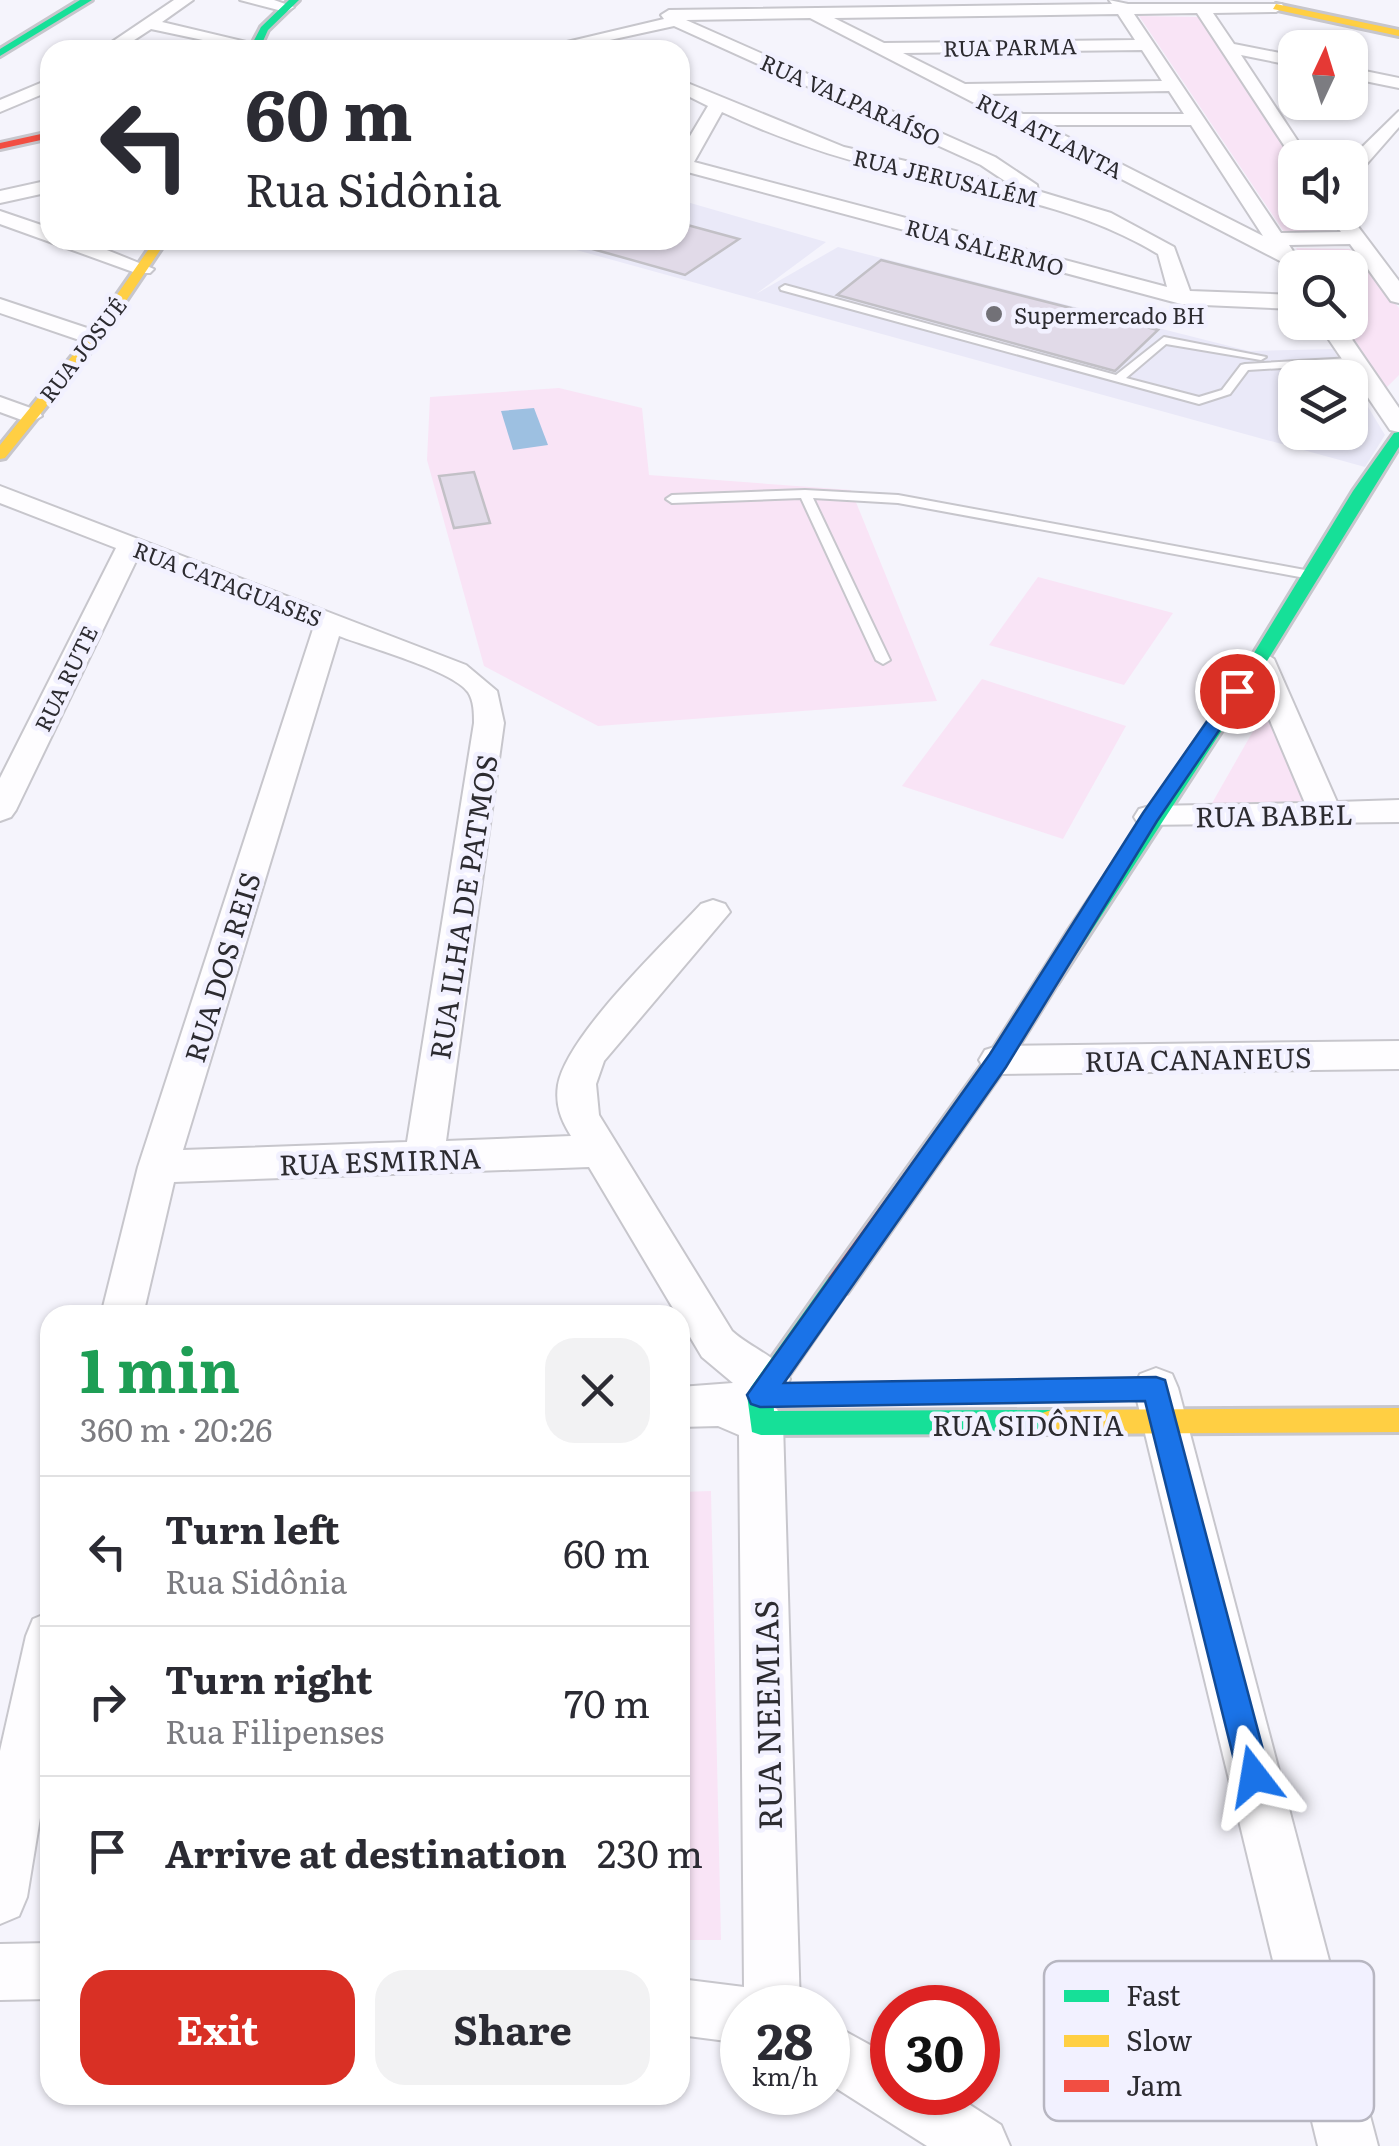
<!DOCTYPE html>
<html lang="en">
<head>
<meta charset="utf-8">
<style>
  body { margin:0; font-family:Literata,serif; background:#f2f2f3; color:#2b2b33; height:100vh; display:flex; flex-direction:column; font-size:38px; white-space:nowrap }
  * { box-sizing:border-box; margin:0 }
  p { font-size:32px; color:#7c7c81 }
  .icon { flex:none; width:55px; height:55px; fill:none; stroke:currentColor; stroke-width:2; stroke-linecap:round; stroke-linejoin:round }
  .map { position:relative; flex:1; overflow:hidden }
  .details { position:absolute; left:40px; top:1305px; width:650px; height:800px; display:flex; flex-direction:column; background:#fff; border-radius:30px; box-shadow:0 2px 8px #0004 }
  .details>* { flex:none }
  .hud { position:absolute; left:40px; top:40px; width:650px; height:210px; border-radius:30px; box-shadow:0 2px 8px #0004; background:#fff; color:#2b2b33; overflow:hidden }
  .needle { width:65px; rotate:4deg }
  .controls { position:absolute; left:1278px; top:30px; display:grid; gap:20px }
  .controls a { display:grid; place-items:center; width:90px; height:90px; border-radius:20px; background:#fff; box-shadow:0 2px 8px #0004; font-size:50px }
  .speed { position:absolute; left:720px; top:1985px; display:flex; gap:20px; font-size:50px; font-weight:700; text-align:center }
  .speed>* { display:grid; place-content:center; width:130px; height:130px; border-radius:50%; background:#fff; box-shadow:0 2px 8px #0004; line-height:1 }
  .speed small { font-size:25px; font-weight:400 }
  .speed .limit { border:15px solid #d22; background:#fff; color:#111 }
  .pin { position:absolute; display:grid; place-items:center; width:85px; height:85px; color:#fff; margin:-42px; border:5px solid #fff; border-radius:50%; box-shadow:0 2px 10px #0007 }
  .me { position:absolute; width:110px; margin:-55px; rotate:346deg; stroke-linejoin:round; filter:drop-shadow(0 0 8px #0008) }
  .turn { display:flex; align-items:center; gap:35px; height:210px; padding:0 40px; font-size:45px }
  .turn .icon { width:130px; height:130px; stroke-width:2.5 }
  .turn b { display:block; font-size:70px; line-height:85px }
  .round { display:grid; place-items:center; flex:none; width:105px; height:105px; border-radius:30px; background:#f2f2f3 }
  .summary { display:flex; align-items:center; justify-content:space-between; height:170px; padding:0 40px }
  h1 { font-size:60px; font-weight:700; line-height:75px; color:#1e9e55 }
  .primary-button { display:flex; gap:20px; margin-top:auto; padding:20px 40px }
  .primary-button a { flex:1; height:115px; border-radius:30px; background:#d93025; color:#fff; font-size:40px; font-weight:700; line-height:115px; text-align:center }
  .primary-button a+a { background:#f2f2f3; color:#2b2b33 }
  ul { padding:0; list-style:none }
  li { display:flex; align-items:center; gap:30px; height:150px; padding:0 40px; border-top:2px solid #e1e1e2 }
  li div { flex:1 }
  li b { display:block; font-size:38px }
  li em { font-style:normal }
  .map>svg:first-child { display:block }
  .built { fill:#eae9f8; fill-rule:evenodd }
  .green { fill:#f9e4f6 }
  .water { fill:#9dc0e1 }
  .building { fill:#e1dae8; stroke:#c2c0c6; stroke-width:2.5 }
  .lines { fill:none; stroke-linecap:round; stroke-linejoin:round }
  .lane-casing { stroke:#c7c6cc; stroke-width:4 }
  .street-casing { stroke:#c7c6cc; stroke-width:4 }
  .fast-casing { stroke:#c7c6cc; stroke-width:6 }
  .slow-casing { stroke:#c7c6cc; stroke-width:6 }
  .jam-casing { stroke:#c7c6cc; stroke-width:6 }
  .lane { fill:#fefdff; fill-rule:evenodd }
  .street { fill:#fefdff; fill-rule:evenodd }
  .fast { fill:#16e098; fill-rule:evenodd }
  .slow { fill:#ffcf43; fill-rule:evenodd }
  .jam { fill:#f24e42; fill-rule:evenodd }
  .route { fill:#1a73e8; stroke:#114b97; stroke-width:2.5 }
  .poi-dot { fill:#727177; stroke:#f2f1ff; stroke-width:4 }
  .labels { text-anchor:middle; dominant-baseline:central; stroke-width:9; stroke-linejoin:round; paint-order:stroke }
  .far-street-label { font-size:22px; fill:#2c2b30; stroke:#f2f1ff }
  .far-poi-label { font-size:22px; fill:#2c2b30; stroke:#f2f1ff; text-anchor:start }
  .street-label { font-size:28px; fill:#2c2b30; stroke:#f2f1ff }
  .near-street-label { font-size:32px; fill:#2c2b30; stroke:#f2f1ff }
  .key { fill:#f2f1ff; stroke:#b7b6c1; stroke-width:2.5 }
  .key-label { font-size:28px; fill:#2c2b30 }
</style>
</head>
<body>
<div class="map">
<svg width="1399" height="2146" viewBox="0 0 1399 2146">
  <rect width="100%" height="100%" fill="#f5f4fc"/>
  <!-- built -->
  <path class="built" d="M680,200L826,242L756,294L838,247L1249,351L1333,349L1385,435L1365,467L540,240H680ZM1295,378H1350V432H1295Z"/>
  <!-- green -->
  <g class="green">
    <path d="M1139,16L1202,17L1295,159V212L1330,213L1336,229L1320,234L1284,232Z"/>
    <path d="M1296,248L1350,249L1399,308V375L1385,389L1342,323L1350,322V268L1308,267Z"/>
    <path d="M559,388L642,408L649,475L851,490L937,701L598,726L484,666L427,460L430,397Z"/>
    <path d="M1038,577L1173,613L1124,685L989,645Z"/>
    <path d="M982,679L1126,726L1063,839L902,786Z"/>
    <path d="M1273,696L1319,822L1199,826Z"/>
    <path d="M711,1491L721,1940H680V1492Z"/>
  </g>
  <!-- water -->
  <path class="water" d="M534,408L548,445L513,450L501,411Z"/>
  <!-- building -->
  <g class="building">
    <path d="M680,223L739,239L685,275L589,248L590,240H680Z"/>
    <path d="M881,260L1158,330L1115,371L837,295Z"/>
    <path d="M474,472L490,523L454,528L439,476Z"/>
  </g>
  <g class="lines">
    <defs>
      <g id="lane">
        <path d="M785,285L1116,375L1164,337L1266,357L1261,360L1166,344L1126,378L1199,397L1222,390L1241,365L1245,364L1352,358L1357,361L1352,364L1248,370L1230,394L1199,404L781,290L780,288Z"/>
        <path d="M805,490L898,495L1305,570L1311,574L1305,578L898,503L813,498L890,660L883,664L876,660L801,498L672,503L666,499L672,495Z"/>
      </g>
      <g id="street">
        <path d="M174,0H193L162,22L263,46L250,50L151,29L119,50H100Z"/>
        <path d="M240,0H274L294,7L286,12Z"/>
        <path d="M1109,0L1128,4H1282L1284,7L1276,12L1213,13L1234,44L1295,56V66L1241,55L1309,158H1295V162L1197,13L1134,14L1281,233L1341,232L1326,212H1347L1399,281V303L1391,301L1350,244L1289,245L1297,257L1287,263L1280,261L810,18L686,20L995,157L1037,185L1038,191L1111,213L1174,247L1190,291L1295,295V309L1181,304L680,170V153L708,106L680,92V80L844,147L1011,185L981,165L674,26L564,50H533L664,19L661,15L669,10L1112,4ZM1118,14L1135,40L884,43L834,18ZM1142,50L1162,81L965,84L903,53ZM1169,91L1184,114H1023L984,94ZM722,112C778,138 836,158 896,172C987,193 1077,205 1158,254L1167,287L694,162ZM1044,125H1191L1263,236Z"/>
        <path d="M1350,68L1399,78V88L1350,78Z"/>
        <path d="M50,79V91L0,112V100Z"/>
        <path d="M1399,111V127L1357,175L1350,177V159Z"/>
        <path d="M50,180V192L0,203V191Z"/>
        <path d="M0,211L50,228V240H82L154,269L150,273H136L0,224Z"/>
        <path d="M0,299L102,333L105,338L94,345L0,313Z"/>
        <path d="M1317,322H1340L1399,408V432L1390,430Z"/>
        <path d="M0,397L39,411L42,416L30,423L0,412Z"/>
        <path d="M0,486L466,665L497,691L504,723L446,1141L571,1136C561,1120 555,1105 558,1085C567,1035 664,944 701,904L713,900L725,904L730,912L604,1061L596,1084L599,1115L732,1331C750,1348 780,1357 790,1379L783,1393L764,1397V1403L777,1409L783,1423L800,2008H742V2043L680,2035V1979L744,1987L739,1435L718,1426L680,1427V1387L733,1383L702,1357L589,1167L174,1182L143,1315H101L138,1167L314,626L138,557L16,810L11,817L0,821V778L116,548L0,503ZM339,636C367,647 452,670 468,692C474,701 474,713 474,723L407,1142L183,1150Z"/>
        <path d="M1259,650L1274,659L1337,802L1399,800V822L1139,825L1134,817L1139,809L1150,806L1305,803L1244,659Z"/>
        <path d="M1399,1041V1069L998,1074L985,1070L979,1060L985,1050L998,1046Z"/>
        <path d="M1156,1368L1172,1374L1178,1388L1378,2146H1318L1134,1388L1140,1374Z"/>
        <path d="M50,1612V1757L27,1897L19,1916L0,1924V1751L26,1636L33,1619Z"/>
        <path d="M50,1943V1999L0,2000V1944Z"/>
        <path d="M828,2022L892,2057V2092H950L1001,2125L1010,2146H927L828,2083Z"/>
      </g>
      <g id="fast">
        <path d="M80,0H92L0,56V49Z"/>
        <path d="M289,0H299L268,30L259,50H249L261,27Z"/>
        <path d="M1399,432V447L1267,661L1057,984H1041L1038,979L1067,933L1249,661L1353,491L1394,433Z"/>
        <path d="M838,1274L847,1277L851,1285L773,1398L774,1411L1051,1410L1060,1413L1064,1422L1060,1431L1051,1434L761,1435L752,1432L747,1395L751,1387L829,1277Z"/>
      </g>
      <g id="slow">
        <path d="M1276,4L1399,30V36L1273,9Z"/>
        <path d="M155,240H167L99,341L5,458L0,459V445L89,335Z"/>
        <path d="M1399,1408V1432L1051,1434L1042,1431L1038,1422L1042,1413L1051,1410Z"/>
      </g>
      <g id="jam">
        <path d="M50,132V138L0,149V143Z"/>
        <path d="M1049,971L1060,979L1006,1066L847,1293L838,1296L829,1293L825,1285L829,1277L990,1054L1041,974Z"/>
      </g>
    </defs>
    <!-- lane casing -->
    <use href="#lane" class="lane-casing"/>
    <!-- street casing -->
    <use href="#street" class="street-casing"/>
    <!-- fast casing -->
    <use href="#fast" class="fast-casing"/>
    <!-- slow casing -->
    <use href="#slow" class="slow-casing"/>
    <!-- jam casing -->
    <use href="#jam" class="jam-casing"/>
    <!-- lane -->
    <use href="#lane" class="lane"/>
    <!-- street -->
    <use href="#street" class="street"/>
    <!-- fast -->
    <use href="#fast" class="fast"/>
    <!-- slow -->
    <use href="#slow" class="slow"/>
    <!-- jam -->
    <use href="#jam" class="jam"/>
  </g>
  <!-- route -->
  <path class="route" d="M1231,687L1246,691L1157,821L1006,1067L784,1383L1156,1377L1165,1380L1270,1776L1265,1787L1254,1791L1243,1787L1238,1776L1145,1401L760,1407L751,1404L747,1395L990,1054L1143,813Z"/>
  <!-- markers -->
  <circle class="poi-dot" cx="994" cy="314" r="10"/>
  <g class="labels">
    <!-- far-street labels -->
    <g class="far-street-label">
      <text transform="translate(1010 46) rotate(-1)">RUA PARMA</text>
      <text transform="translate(851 99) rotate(24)">RUA VALPARAÍSO</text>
      <text transform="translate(1050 135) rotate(27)">RUA ATLANTA</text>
      <text transform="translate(946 177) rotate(13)">RUA JERUSALÉM</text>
      <text transform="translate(985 246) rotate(15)">RUA SALERMO</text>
      <text transform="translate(82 349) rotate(-52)">RUA JOSUÉ</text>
      <text transform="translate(228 583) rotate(21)">RUA CATAGUASES</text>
      <text transform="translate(65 678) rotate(-64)">RUA RUTE</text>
    </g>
    <!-- far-poi labels -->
    <g class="far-poi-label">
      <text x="1014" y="314">Supermercado BH</text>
    </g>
    <!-- street labels -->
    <g class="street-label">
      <text transform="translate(1274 814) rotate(-1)">RUA BABEL</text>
      <text transform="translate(462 907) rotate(-81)">RUA ILHA DE PATMOS</text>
      <text transform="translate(221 967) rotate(-73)">RUA DOS REIS</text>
      <text transform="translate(1198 1058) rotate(-1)">RUA CANANEUS</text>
      <text transform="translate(380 1160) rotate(-2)">RUA ESMIRNA</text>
      <text x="1028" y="1424">RUA SIDÔNIA</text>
    </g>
    <!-- near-street labels -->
    <g class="near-street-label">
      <text transform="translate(766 1715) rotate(-91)">RUA NEEMIAS</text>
    </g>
  </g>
  <!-- legend -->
  <rect x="1044" y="1961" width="330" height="160" rx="15" class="key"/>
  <rect x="1064" y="1990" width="45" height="12" fill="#16e098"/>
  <rect x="1064" y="2035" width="45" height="12" fill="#ffcf43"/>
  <rect x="1064" y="2080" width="45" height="12" fill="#f24e42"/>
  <g class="key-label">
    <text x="1126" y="2006">Fast</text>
    <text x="1126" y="2051">Slow</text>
    <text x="1126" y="2096">Jam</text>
  </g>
</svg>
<div class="controls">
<a><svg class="needle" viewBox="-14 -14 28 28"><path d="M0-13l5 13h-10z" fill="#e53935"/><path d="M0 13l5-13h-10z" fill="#7c7c81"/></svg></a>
<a><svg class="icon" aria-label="sound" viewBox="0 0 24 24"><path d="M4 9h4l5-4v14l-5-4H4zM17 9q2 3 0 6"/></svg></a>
<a><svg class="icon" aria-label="search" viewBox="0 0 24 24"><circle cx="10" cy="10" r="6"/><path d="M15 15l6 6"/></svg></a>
<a><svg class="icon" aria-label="layers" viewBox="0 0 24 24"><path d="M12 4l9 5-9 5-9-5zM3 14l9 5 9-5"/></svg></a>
</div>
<div class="speed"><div>28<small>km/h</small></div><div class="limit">30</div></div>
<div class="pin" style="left:1237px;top:691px;background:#d93025"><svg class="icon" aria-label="arrive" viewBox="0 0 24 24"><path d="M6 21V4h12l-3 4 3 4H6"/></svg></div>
<svg class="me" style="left:1254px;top:1776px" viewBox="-20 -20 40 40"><path d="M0-17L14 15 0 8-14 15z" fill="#1a73e8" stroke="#fff" stroke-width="4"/></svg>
<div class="hud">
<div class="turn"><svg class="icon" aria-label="left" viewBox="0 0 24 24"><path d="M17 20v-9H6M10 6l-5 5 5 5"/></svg><div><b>60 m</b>Rua Sidônia</div></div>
</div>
<section class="details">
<div class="summary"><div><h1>1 min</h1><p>360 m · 20:26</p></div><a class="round"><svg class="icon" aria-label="close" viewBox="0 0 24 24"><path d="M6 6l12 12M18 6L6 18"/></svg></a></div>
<ul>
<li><svg class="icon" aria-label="left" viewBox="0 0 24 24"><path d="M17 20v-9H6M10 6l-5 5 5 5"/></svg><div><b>Turn left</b><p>Rua Sidônia</p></div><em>60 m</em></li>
<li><svg class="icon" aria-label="right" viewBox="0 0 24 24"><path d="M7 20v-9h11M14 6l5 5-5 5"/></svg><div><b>Turn right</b><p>Rua Filipenses</p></div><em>70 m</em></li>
<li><svg class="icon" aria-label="arrive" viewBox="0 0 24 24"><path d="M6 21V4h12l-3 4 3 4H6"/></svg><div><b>Arrive at destination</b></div><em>230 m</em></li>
</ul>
<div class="primary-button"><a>Exit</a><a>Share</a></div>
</section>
</div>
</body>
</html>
